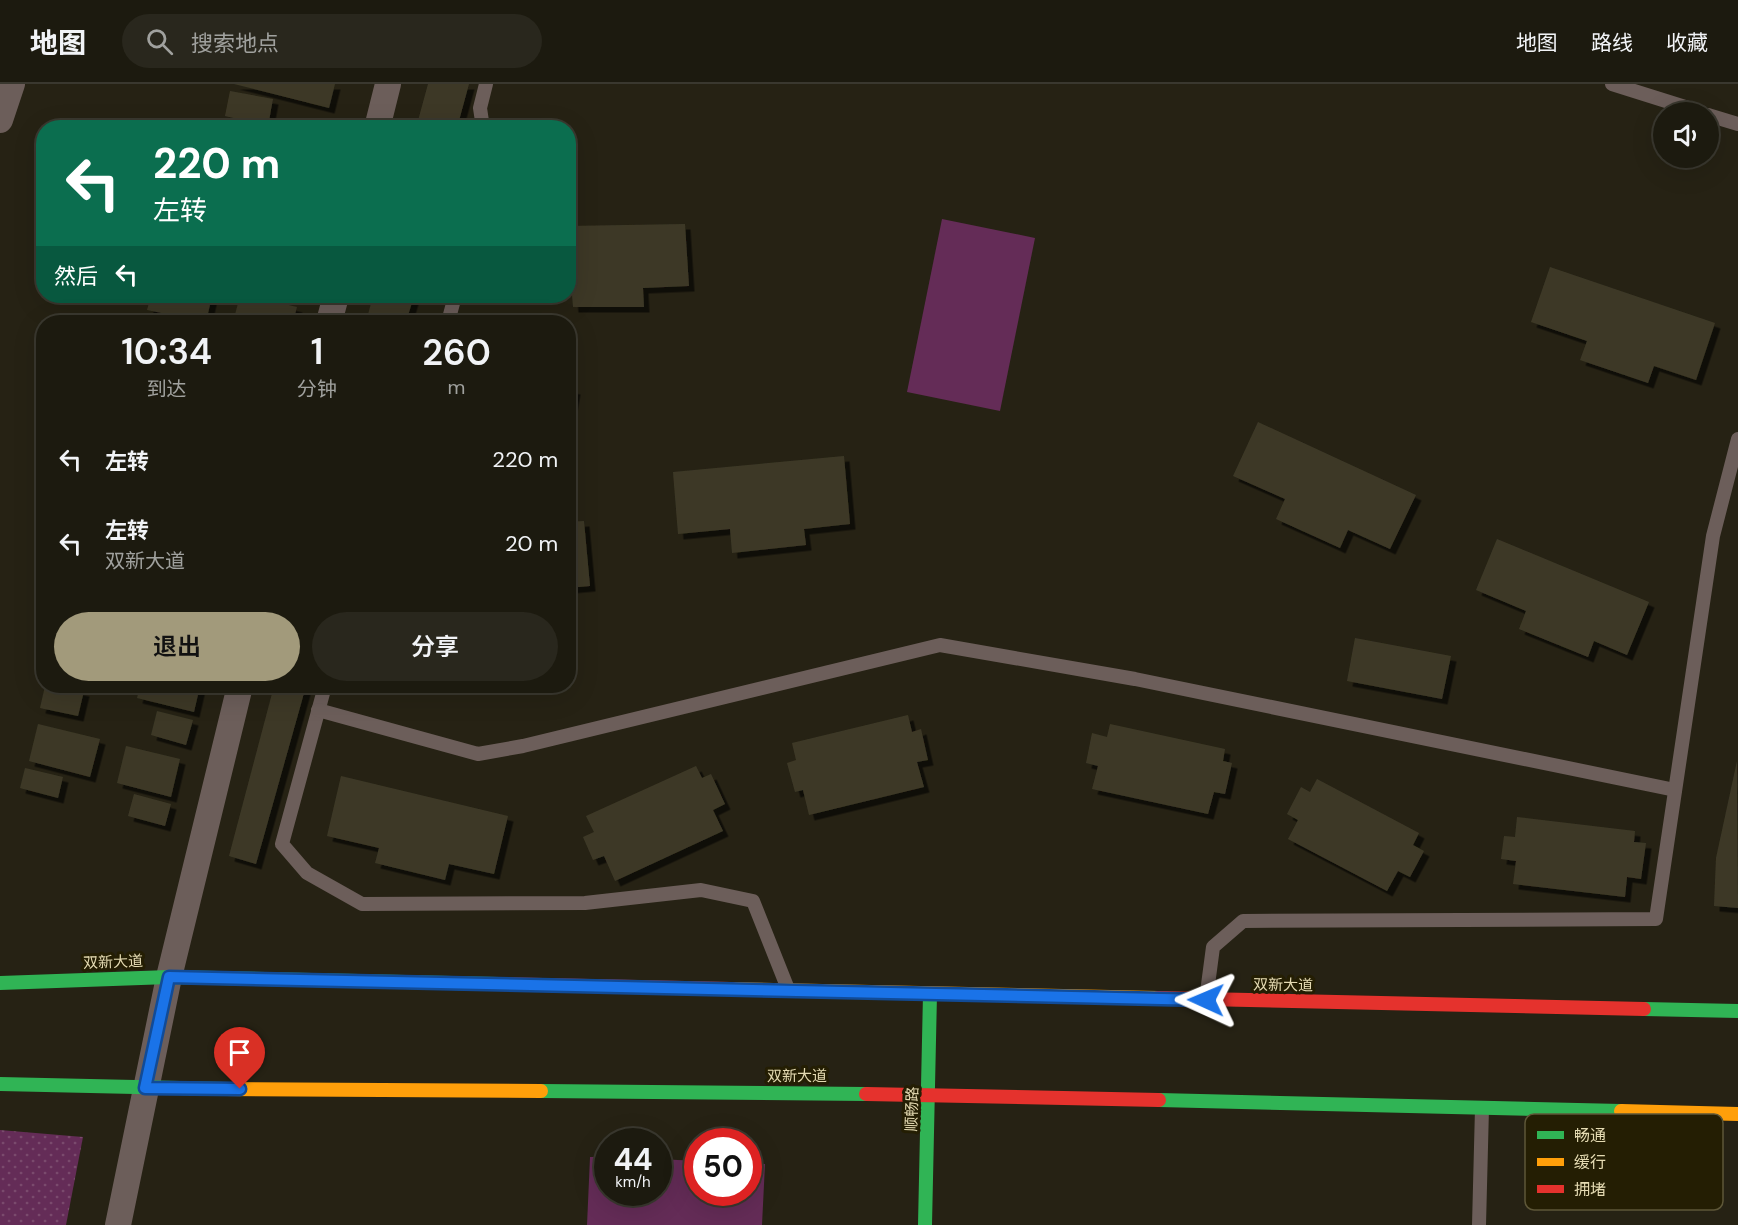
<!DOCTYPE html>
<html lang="zh">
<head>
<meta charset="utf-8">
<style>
  body { margin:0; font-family:"DM Sans","Noto Sans SC",sans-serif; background:#29271d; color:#f1f3f6; height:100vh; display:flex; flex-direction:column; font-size:22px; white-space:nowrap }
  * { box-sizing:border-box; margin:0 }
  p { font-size:20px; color:#a0a19e }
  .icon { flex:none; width:33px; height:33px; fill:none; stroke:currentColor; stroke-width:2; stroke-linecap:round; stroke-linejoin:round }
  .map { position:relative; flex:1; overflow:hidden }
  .details { position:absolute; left:36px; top:231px; width:540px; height:378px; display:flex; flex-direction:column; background:#1c1a0f; border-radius:24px; box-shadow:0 6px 24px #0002,0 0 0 2px #3a382f }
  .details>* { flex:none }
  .banner { position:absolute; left:36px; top:36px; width:540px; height:183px; border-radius:24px; box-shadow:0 6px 24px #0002,0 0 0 2px #3a382f; background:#0b6e4f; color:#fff; overflow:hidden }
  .fabs { position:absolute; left:1653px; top:18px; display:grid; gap:12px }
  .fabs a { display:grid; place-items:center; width:66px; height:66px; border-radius:50%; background:#1c1a0f; box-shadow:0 6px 24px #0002,0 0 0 2px #3a382f; font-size:30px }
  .speed { position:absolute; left:594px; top:1044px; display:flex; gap:12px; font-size:30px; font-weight:700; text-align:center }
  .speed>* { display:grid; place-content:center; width:78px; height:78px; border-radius:50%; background:#1c1a0f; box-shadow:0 6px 24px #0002,0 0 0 2px #3a382f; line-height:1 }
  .speed small { font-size:15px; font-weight:400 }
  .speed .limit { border:9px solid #d22; background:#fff; color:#111 }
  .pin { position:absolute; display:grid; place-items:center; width:51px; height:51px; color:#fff; margin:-62px -26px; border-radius:50% 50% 50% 0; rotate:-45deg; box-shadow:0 0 6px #0007 }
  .pin .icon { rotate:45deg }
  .me { position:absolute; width:66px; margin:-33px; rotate:271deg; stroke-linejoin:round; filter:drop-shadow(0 0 4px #0008) }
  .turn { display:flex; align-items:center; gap:21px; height:126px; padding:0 18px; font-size:27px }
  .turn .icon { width:78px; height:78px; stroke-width:2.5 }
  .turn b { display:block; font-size:42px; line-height:51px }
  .then { display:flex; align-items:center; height:57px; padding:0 18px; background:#0003; gap:12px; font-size:22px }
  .eta { display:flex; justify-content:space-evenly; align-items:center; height:102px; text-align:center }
  .eta b { font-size:36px; font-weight:600; line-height:42px }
  .button { display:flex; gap:12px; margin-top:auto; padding:12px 18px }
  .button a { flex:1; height:69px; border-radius:36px; background:#a29a7b; color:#111; font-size:24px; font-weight:600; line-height:69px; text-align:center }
  .button a+a { background:#29271d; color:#f1f3f6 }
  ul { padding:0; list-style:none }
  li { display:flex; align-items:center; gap:18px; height:84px; padding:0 18px }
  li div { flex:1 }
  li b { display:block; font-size:22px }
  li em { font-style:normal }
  header { display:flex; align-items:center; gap:36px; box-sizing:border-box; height:84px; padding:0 30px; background:#1c1a0f; border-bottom:2px solid #3a382f }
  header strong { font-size:28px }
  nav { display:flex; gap:33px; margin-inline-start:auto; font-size:21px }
  .search { width:420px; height:54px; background:#29271d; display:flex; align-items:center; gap:15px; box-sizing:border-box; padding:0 21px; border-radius:33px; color:#a0a19e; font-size:22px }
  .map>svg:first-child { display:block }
  .grass { fill:url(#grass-dots) }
  .garden { fill:#642c57 }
  .building { fill:#3d3927; filter:url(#shadow) }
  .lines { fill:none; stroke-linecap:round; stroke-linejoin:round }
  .lane { stroke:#6c5e5a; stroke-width:14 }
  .street { stroke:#6c5e5a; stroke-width:26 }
  .fast { stroke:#30b455; stroke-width:14 }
  .slow { stroke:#ff9f0a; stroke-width:14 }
  .jam { stroke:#e5322d; stroke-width:14 }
  .route-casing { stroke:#114b97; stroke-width:15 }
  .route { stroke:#1a73e8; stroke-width:10 }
  .labels { text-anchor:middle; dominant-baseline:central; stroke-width:6; stroke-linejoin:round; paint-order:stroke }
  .street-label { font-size:15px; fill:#e5dbb3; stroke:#241e03 }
  .key { fill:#241e03; stroke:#5e5738; stroke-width:1.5 }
  .key-label { font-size:16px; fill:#e5dbb3 }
</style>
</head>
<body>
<header>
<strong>地图</strong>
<div class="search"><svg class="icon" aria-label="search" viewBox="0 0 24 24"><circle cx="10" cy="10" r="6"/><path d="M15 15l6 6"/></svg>搜索地点</div>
<nav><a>地图</a><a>路线</a><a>收藏</a></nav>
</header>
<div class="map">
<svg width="1738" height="1141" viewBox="0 0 1738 1141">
  <defs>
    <pattern id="grass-dots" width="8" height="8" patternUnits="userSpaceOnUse" patternTransform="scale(1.5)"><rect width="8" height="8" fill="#642c57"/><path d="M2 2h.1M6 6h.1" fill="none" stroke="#7a4a6d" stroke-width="1.8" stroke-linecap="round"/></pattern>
    <filter id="shadow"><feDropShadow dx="5.5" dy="5.5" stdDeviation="0" flood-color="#0009"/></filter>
  </defs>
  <rect width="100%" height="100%" fill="#262214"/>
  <!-- grass -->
  <path class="grass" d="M0,1046L83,1053L66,1141H0Z"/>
  <!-- garden -->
  <g class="garden">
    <path d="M942,135L1035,154L1000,327L907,308Z"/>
    <path d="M590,1073H607L608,1108H658L659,1075L697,1077L698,1108H748L749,1079L765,1080L762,1141H587Z"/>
  </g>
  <!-- building -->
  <g class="building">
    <path d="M234,0H335L329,24Z"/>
    <path d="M428,0H469L457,44H416Z"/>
    <path d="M230,7L273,15L268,42L225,32Z"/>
    <path d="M685,140L689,202L643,204L644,223H573L571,199H568V142Z"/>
    <path d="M1550,183L1715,239L1696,296L1654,282L1648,299L1580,276L1587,257L1531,238Z"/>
    <path d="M151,212H212L206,238L147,226Z"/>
    <path d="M240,212H251L297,223L293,238H233Z"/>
    <path d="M373,212H414L406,238H366Z"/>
    <path d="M141,232L167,237V238H140Z"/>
    <path d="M568,304L575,305L570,333H568Z"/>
    <path d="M1258,338L1416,411L1390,465L1348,446L1340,464L1276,435L1285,415L1233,392Z"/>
    <path d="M844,372L850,440L804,445L806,461L732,469L730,445L678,450L673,388Z"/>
    <path d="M584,437L590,502L568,504V438Z"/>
    <path d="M1497,455L1649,518L1627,571L1594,557L1588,573L1519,545L1526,527L1476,506Z"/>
    <path d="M1355,554L1451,572L1442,615L1347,597Z"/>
    <path d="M45,602H57L84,607L78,632L40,624Z"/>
    <path d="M140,602H200L194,628L137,614Z"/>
    <path d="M274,602H306L256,780L229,772Z"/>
    <path d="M157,627L193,636L186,661L151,651Z"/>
    <path d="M908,631L912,648L921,645L928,676L917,678L924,703L809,731L803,706L795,708L787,679L796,676L792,659Z"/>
    <path d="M38,640L100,655L90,693L29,677Z"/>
    <path d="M1110,640L1225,665L1223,677L1232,679L1225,710L1214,708L1208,730L1092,705L1098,682L1086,679L1092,649L1107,653Z"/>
    <path d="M126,662L180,675L171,713L117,699Z"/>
    <path d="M1737,677L1738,824L1714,822L1716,774Z"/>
    <path d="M696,682L702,694L711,690L725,720L713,726L723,747L615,797L604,772L593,776L583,753L594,748L586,732Z"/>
    <path d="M25,684L63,693L58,714L20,704Z"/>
    <path d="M341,692L508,732L494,790L449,780L445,796L375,779L379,764L327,752Z"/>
    <path d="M1317,695L1419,749L1413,761L1424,767L1410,793L1398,787L1387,807L1288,755L1298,736L1287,730L1301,703L1310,708Z"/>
    <path d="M134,710L171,720L165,742L128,732Z"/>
    <path d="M1517,733L1635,747L1634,758L1646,759L1641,795L1627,793L1625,813L1513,800L1516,777L1501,775L1504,752L1515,753Z"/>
  </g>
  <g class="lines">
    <!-- lane -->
    <g class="lane">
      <path d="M1612,0L1701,28"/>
      <path d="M1708,31L1738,40"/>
      <path d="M483,44L480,24L486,0"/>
      <path d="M448,238L455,212"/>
      <path d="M325,602L282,760L307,789L362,820L585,819L701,806L753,817L788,905"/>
      <path d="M318,626L478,670L523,662L940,561L1135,595L1675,706"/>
      <path d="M1206,916L1213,863L1243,837L1656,835L1713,452L1738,355"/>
      <path d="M1479,1141L1482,1024"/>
    </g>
    <!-- street -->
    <g class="street">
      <path d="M0,36L12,0"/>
      <path d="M377,44L388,0"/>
      <path d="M329,238L336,212"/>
      <path d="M118,1141L169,893L240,602"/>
    </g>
    <!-- fast -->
    <g class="fast">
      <path d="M0,899L169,893L499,900"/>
      <path d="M1644,925L1738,927"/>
      <path d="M0,1000L225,1005"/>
      <path d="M541,1007L866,1010"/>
      <path d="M1159,1016L1621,1027"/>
      <path d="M925,1141L930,910"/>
    </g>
    <!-- slow -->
    <g class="slow">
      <path d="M732,905L1158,914"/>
      <path d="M225,1005L541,1007"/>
      <path d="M1621,1027L1738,1030"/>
    </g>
    <!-- jam -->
    <g class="jam">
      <path d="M499,900L732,905"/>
      <path d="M1158,914L1644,925"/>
      <path d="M866,1010L1159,1016"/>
    </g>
  </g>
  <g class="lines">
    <defs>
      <path id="route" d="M240,1005L145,1004L169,893L1206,916"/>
    </defs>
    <!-- route casing -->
    <use href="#route" class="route-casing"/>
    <!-- route -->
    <use href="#route" class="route"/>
  </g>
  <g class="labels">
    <!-- street labels -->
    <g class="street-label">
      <text transform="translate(113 878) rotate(-2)">双新大道</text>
      <text transform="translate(1283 901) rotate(1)">双新大道</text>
      <text x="797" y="992">双新大道</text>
      <text transform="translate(912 1025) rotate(-88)">顺畅路</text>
    </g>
  </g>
  <!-- legend -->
  <rect x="1525" y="1030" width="198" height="96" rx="9" class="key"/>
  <rect x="1537" y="1047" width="27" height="8" fill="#30b455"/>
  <rect x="1537" y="1074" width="27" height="8" fill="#ff9f0a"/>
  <rect x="1537" y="1101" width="27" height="8" fill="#e5322d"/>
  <g class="key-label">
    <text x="1574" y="1057">畅通</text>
    <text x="1574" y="1084">缓行</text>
    <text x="1574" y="1111">拥堵</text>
  </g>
</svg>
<div class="fabs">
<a><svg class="icon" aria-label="sound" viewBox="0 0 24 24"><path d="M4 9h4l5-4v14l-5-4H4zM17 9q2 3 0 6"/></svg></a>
</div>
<div class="speed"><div>44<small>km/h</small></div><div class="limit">50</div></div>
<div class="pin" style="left:240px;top:1005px;background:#d93025"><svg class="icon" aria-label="arrive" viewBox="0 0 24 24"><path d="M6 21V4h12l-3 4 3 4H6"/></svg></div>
<svg class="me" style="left:1206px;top:916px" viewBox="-20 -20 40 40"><path d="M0-17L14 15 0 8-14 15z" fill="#1a73e8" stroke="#fff" stroke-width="4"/></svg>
<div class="banner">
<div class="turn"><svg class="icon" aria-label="left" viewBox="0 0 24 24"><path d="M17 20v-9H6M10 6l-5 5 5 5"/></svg><div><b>220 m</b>左转</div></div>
<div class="then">然后<svg class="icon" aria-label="left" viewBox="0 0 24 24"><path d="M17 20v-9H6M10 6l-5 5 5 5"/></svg></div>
</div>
<section class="details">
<div class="eta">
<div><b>10:34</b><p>到达</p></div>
<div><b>1</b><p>分钟</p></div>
<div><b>260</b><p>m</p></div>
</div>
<ul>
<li><svg class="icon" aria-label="left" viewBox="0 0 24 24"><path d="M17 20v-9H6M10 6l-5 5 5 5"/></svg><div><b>左转</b></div><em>220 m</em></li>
<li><svg class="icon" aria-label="left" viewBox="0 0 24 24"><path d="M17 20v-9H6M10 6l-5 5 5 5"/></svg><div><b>左转</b><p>双新大道</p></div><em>20 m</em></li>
</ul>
<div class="button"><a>退出</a><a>分享</a></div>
</section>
</div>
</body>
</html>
